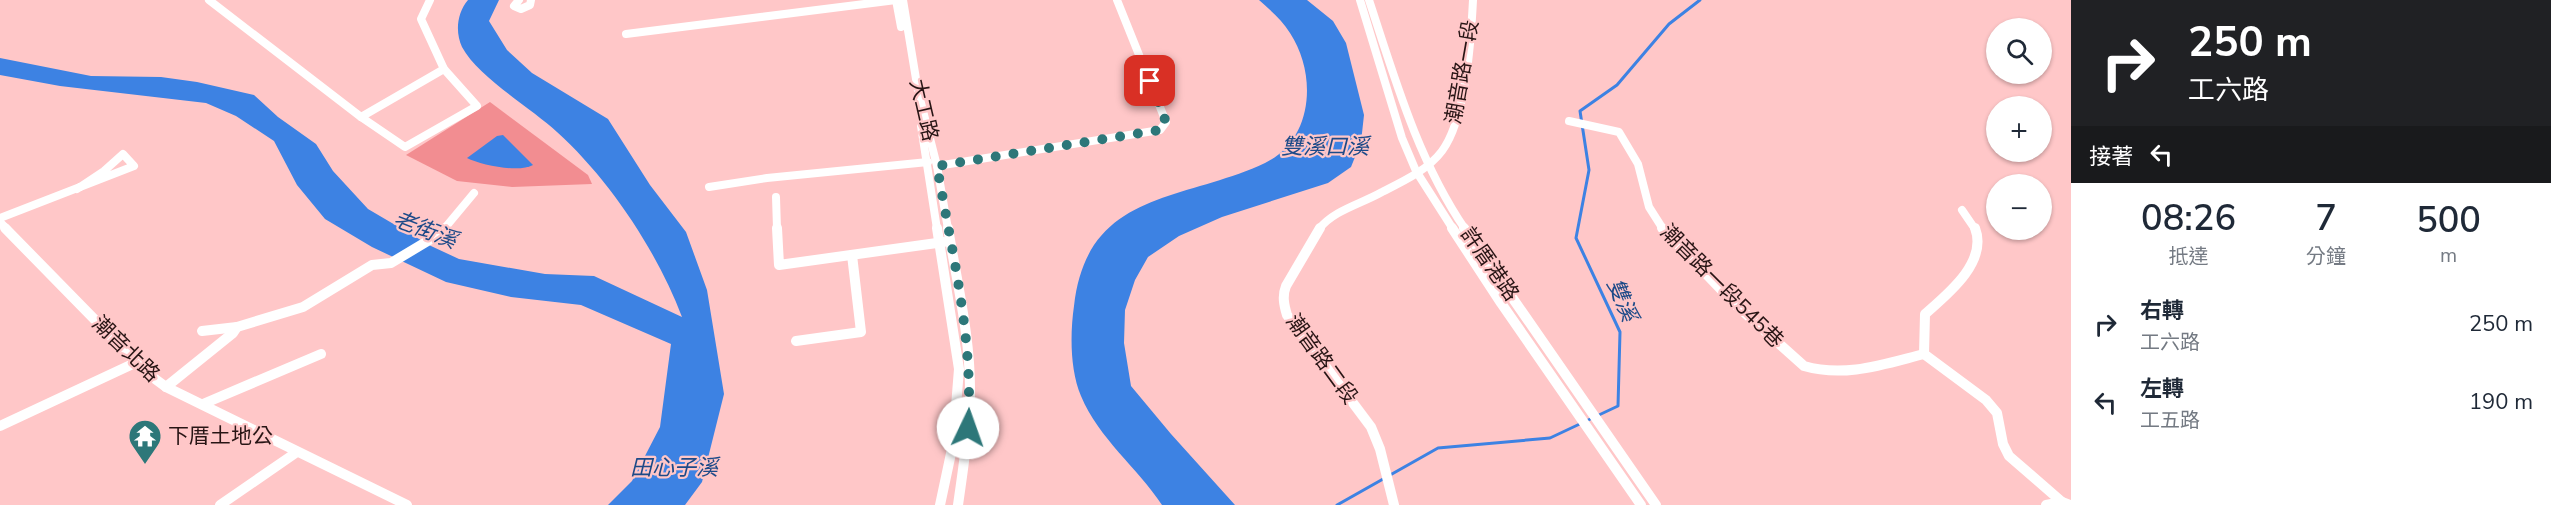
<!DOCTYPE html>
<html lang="zh-TW">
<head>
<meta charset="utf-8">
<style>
  body { margin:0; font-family:"Nunito Sans","Noto Sans TC",sans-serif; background:#f6f6f7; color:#1f2937; height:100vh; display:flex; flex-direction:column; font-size:22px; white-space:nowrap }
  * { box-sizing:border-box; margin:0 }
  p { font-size:20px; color:#747a83 }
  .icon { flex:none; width:33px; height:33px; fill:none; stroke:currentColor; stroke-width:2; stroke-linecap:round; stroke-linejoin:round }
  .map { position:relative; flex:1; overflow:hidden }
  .details { display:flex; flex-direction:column; background:#fff; width:480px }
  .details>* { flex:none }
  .guide { background:#202124; color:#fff; overflow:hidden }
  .tools { position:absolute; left:1986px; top:18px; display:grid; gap:12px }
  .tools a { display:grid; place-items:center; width:66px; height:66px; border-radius:50%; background:#fff; box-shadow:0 2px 4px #0004; font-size:30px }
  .pin { position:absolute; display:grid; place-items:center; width:51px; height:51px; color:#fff; margin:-26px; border-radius:12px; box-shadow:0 3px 9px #0006 }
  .me { position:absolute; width:66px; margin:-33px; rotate:3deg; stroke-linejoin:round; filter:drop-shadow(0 0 4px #0008) }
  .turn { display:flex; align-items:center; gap:21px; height:126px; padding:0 18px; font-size:27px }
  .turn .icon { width:78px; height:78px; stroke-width:2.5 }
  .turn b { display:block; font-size:42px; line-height:51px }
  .then { display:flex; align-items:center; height:57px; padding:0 18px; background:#0003; gap:12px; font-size:22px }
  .eta { display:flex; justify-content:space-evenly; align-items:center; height:102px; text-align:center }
  .eta b { font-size:36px; font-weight:600; line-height:42px }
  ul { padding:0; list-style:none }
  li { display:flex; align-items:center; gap:18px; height:78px; padding:0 18px }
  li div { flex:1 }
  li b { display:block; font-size:22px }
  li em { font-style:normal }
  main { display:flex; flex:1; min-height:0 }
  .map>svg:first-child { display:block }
  .green { fill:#f28d91 }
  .water { fill:#3d82e3 }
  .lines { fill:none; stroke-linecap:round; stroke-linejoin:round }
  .stream { stroke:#3d82e3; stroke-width:3 }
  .minor-far1 { stroke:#fff; stroke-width:8 }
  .minor { stroke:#fff; stroke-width:10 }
  .route { stroke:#2d7779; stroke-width:10; stroke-dasharray:0 18 }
  .labels { text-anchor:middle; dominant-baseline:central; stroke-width:4.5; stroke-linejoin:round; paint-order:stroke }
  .street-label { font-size:21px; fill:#281515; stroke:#ffc7c8 }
  .poi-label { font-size:21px; fill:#281515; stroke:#ffc7c8; text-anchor:start }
  .water-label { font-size:22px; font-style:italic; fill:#1d4a88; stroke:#ffc7c8 }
</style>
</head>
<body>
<main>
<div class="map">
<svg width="2071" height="505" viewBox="0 0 2071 505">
  <rect width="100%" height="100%" fill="#ffc7c8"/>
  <!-- green -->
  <path class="green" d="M490,102L588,175L592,184L512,187L457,181L406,155Z"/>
  <!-- water -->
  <g class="water">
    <path d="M468,0H499L489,21L507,50L532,73L608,119L650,185L686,232L707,290L724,394L702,482L685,505H608L632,481L660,427L671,344L581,305L511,297L446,282L372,247L325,219L297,185L274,141L236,116L206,103L60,86L0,75V58L91,76L161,77L197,82L254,95L278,117L316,144L333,171L368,209L431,246L459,259L545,274L594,276L682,317C657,251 609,179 557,132C531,108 478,77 462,47C455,32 457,13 468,0Z"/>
    <path d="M1259,0H1307L1333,21L1346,43L1364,115L1361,142L1351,167L1328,183L1222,217L1179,236L1148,257L1135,280L1125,310L1124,343L1131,386L1171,434L1235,505H1162C1137,467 1099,439 1081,396C1070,370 1070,334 1074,306C1087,190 1182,202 1265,163C1314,139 1317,74 1290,33C1282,20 1270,10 1259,0Z"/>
    <path d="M503,135L533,165C519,173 481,165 467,158L497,136Z"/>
  </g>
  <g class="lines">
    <!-- stream -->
    <path class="stream" d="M1337,505L1438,448L1550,438L1618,406L1620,332L1576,238L1589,170L1580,111L1617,85L1669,24L1700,0"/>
    <!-- minor-far1 -->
    <g class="minor-far1">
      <path d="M209,0L361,117L405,147L477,106L444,69L421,19L430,0"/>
      <path d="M519,0L514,6L521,9L530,5L531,0"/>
      <path d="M896,0L901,27"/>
      <path d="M903,0L918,91L937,166L948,229"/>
      <path d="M1360,0L1402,138L1416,171L1453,229"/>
      <path d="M1369,0C1395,79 1418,160 1465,229"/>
      <path d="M626,34L896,0"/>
      <path d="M361,117L444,69"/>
      <path d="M1569,121L1619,132L1638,164L1649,207L1663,229"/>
      <path d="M921,126L937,229"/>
      <path d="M123,154L134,166L80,187L104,171Z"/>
      <path d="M937,166L1160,130L1166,122L1117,0"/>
      <path d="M709,187L767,178L928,162"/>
      <path d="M77,189L80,187"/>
      <path d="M776,197L777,229"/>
      <path d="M1962,210L1975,229"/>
      <path d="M0,218L80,187"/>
      <path d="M0,222L7,229"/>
      <path d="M444,229L474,193"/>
      <path d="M1319,229C1334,210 1361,204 1382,192C1402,182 1428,170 1442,151C1466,119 1471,40 1473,0"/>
    </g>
    <!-- minor -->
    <g class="minor">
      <path d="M5,228L147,373L166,387L407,505"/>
      <path d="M777,228L779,265L944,242"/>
      <path d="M937,228L959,369L953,444L940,505"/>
      <path d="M948,228C957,283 971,339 970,396C969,433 963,469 958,505"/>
      <path d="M1320,228L1286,286C1282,296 1284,305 1287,315L1371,427L1380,449L1394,505"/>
      <path d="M1452,228L1501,303L1641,505"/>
      <path d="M1464,228L1656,505"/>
      <path d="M1662,228L1736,305L1804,366C1845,378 1884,364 1924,354"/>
      <path d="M202,331L237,327L303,307L372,265L391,263L441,233L445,228"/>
      <path d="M796,341L861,332L852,255"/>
      <path d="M1924,354L1986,400L1997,413L2003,444L2009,456L2062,502"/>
      <path d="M1924,354L1925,314C1948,294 1988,262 1975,228"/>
      <path d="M166,387L233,333L237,327"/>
      <path d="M203,404L321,354"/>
      <path d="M0,426L137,362"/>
      <path d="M220,505L297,452"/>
      <path d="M2046,505L2062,502L2070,505"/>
    </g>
  </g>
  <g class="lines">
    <!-- route -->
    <path class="route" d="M968,428C974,340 952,253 937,166L1160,130L1166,122L1150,81"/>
  </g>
  <!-- icons -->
  <defs>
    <symbol id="temple-pin" viewBox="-11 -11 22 30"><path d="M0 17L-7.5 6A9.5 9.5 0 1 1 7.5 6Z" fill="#2d7779" stroke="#ffc7c8"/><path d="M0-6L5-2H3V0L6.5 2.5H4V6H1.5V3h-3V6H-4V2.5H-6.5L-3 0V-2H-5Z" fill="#fff"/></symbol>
  </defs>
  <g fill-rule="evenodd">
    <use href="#temple-pin" x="126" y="417" width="38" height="52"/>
  </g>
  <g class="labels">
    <!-- street labels -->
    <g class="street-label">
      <text transform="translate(1462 72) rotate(-80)">潮音路一段</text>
      <text transform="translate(924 110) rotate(77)">大工路</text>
      <text transform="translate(1490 264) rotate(55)">許厝港路</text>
      <text transform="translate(1722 286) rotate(45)">潮音路一段545巷</text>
      <text transform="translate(126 349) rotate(44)">潮音北路</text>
      <text transform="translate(1322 359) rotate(54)">潮音路二段</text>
    </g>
    <!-- poi labels -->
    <g class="poi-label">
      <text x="168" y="436">下厝土地公</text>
    </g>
    <!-- water labels -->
    <g class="water-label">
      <text x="1325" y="147">雙溪口溪</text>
      <text transform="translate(425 230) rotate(21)">老街溪</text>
      <text transform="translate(1622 300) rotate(67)">雙溪</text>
      <text x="674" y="468">田心子溪</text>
    </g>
  </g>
</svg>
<div class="tools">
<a><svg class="icon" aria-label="search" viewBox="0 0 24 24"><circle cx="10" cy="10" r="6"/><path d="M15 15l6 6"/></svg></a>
<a>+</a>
<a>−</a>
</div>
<div class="pin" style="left:1150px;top:81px;background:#d93025"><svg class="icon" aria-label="arrive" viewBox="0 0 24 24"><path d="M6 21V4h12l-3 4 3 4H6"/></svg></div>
<svg class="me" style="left:968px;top:428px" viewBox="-20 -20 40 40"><circle r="19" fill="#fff"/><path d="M0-13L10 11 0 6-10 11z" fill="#2d7779"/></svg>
</div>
<section class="details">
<div class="guide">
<div class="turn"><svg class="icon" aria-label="right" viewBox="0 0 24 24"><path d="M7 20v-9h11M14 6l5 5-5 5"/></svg><div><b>250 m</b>工六路</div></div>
<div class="then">接著<svg class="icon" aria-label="left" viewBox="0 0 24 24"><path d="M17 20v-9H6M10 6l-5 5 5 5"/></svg></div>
</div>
<div class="eta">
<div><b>08:26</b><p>抵達</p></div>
<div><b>7</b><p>分鐘</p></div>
<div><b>500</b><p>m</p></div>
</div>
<ul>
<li><svg class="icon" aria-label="right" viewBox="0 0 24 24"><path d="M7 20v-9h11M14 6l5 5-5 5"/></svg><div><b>右轉</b><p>工六路</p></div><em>250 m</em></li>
<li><svg class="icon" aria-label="left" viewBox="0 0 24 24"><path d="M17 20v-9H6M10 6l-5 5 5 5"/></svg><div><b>左轉</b><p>工五路</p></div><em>190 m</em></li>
</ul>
</section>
</main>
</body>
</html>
